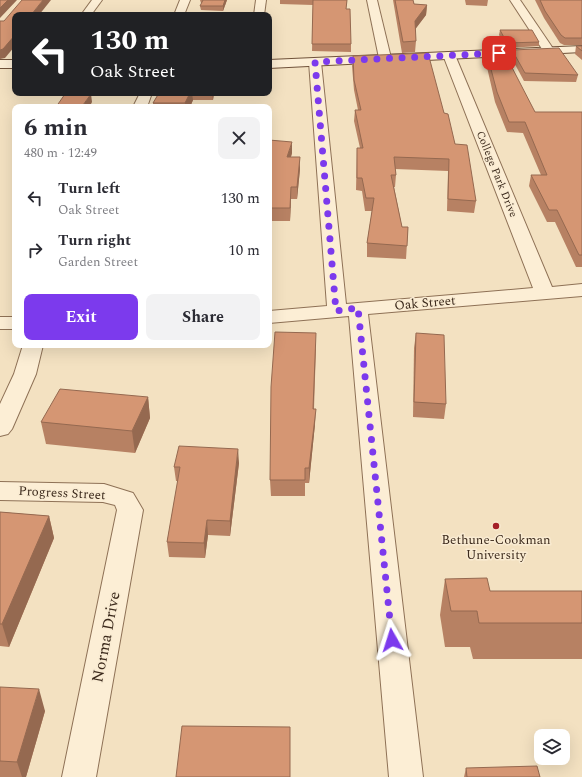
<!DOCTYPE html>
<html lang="en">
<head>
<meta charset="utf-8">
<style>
  body { margin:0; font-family:Spectral,serif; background:#f2f2f3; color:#2b2b33; height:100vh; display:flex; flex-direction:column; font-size:15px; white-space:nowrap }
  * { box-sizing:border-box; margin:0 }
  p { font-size:13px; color:#7c7c81 }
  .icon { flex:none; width:22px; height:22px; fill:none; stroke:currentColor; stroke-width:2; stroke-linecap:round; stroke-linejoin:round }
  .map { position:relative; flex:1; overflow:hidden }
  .sheet { position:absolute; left:12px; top:104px; width:260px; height:244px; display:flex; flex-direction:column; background:#fff; border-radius:8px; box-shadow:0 4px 16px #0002 }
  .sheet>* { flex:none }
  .hud { position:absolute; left:12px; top:12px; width:260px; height:84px; border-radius:8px; box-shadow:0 4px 16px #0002; background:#202124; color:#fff; overflow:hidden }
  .fabs { position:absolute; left:534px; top:729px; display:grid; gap:8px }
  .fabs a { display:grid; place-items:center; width:36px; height:36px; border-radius:8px; background:#fff; box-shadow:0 4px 16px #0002; font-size:20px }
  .pin { position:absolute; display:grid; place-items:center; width:34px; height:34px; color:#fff; margin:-17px; border-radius:8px; box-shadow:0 2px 6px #0006 }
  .me { position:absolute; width:44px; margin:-22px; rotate:354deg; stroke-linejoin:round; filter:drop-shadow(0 0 3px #0008) }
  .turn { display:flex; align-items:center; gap:14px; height:84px; padding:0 12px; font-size:18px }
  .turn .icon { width:52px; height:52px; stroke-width:2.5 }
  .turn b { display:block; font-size:28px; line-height:34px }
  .round { display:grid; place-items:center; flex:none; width:42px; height:42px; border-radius:8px; background:#f2f2f3 }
  .head { display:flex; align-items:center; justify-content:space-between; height:68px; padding:0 12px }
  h1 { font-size:24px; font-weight:700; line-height:30px }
  .primary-button { display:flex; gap:8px; margin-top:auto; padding:8px 12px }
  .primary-button a { flex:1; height:46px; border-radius:8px; background:#7c3aed; color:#fff; font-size:16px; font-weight:700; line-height:46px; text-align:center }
  .primary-button a+a { background:#f2f2f3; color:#2b2b33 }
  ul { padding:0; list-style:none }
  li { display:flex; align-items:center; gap:12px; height:52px; padding:0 12px }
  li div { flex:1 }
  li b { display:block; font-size:15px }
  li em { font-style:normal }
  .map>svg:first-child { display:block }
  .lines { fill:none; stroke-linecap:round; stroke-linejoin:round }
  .street-casing { stroke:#8e7156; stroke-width:2 }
  .secondary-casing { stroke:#70523a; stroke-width:2 }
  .street { fill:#fceed5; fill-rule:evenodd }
  .secondary { fill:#fceed5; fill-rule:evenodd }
  .wall { fill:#b78163 }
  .shaded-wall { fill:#956950 }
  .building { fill:#d59673; stroke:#956950 }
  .route { stroke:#7c3aed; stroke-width:7; stroke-dasharray:0 12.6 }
  .poi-dot { fill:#a42028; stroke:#f9ebd2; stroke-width:1.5 }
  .labels { text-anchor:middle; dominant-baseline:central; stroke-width:3; stroke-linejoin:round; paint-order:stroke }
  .far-street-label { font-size:11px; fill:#3c2a1c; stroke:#f9ebd2 }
  .street-label { font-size:13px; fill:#3c2a1c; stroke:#f9ebd2 }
  .poi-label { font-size:13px; fill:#3c2a1c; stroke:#f9ebd2 }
  .near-street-label { font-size:16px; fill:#3c2a1c; stroke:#f9ebd2 }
</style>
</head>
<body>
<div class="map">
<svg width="582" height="777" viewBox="0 0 582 777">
  <rect width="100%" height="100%" fill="#f3e1c1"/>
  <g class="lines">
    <defs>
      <g id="street">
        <path d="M92,0H102L91,15H81Z"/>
        <path d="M180,0H190L184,15H174Z"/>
        <path d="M256,0H266L264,15H254Z"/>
        <path d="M367,0H377L391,58L389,60H381L379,58Z"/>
        <path d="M510,0H520L554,50L552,52H544Z"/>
        <path d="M449,52L453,53L455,55L552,287L582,284V296L368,314L423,777H389L349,316L269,323V311L327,306L309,62L311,60H319L321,62L346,304L533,288L443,55L445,53Z"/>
        <path d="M140,93H152L147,107H133Z"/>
        <rect x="0" y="317" width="15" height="12"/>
        <path d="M23,345H43L36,374L12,429L8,434L0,436V404L14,374Z"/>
        <path d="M0,482L104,484L133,493L143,510L96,777H62L117,510L115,505L103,502L0,500Z"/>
      </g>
      <g id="secondary">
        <path d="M582,46V52L269,68V60Z"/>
        <rect x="0" y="60" width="15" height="8"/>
      </g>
    </defs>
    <!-- street casing -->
    <use href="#street" class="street-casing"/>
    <!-- secondary casing -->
    <use href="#secondary" class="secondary-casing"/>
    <!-- street -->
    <use href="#street" class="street"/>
    <!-- secondary -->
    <use href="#secondary" class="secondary"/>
  </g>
  <!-- wall -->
  <g class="wall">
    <path d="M200,0H227L223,11L201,10L200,6L202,3H201Z"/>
    <path d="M280,0H347L346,9L351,44V52L312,51L313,5L280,4Z"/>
    <path d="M393,0H413L414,4L427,5L426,15L415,29L416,41L415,52L402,53Z"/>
    <path d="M465,0H488L487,6L466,5Z"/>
    <path d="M535,0H582V45H564L560,43L544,18Z"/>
    <path d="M500,30L539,42V46L506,48L499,35Z"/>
    <path d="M576,46H582V60L575,54Z"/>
    <path d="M512,50L578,75L576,82L524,81L511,57Z"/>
    <path d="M487,54L535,112H582V267H576L555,222H547L529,186L531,175H541L523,133L507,132L495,102L486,63Z"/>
    <path d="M353,56L444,113L455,144L476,201L474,213L447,211L448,171L395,169L396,175L395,187H394L402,227H408L406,259L367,257V243L372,211H365L362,191L356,190L357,148H360L354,121L355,110H358L354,90L352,66Z"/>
    <path d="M159,93H214L213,100H193L190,107H153V103Z"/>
    <path d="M269,140L292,153L291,157L300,169L297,199H291L290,221H269Z"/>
    <path d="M416,333L446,404L444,419L413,417L414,348Z"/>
    <path d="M316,347L314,409L315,424L309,483H305V496H271L270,480Z"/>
    <path d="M148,397L150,418L135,453L46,444L41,422Z"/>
    <path d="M239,463L230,536L208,535L205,558L169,557L167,542L178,481H176L174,467Z"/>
    <path d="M0,512L49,516L54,538L9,647L0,646Z"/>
    <path d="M445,579L490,591H582V659H473L470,647H445L440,615Z"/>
    <path d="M0,687L45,711L26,777H0Z"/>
    <path d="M466,768L540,777H464Z"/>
  </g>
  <!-- shaded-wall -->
  <g class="shaded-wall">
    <path d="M8,0H17L0,18V8Z"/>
    <path d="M43,0H51L39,15H31Z"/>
    <path d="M225,0H227L223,11V6Z"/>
    <path d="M427,5L426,15L414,31L415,21Z"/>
    <path d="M15,35V46L5,58L0,59V50Z"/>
    <path d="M190,93H192L193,100L190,107H185V103Z"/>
    <path d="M212,93H214L213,100Z"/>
    <path d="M91,94L92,102L90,106V107H84L83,105Z"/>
    <path d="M292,142V153L287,169V157Z"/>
    <path d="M300,157V169L297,199V187Z"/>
    <path d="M291,187V199L290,221V208Z"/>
    <path d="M148,397L150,418L135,453L132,431Z"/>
    <path d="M316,409L315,424L309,483V468Z"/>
    <path d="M238,449L239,463L230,536V521Z"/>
    <path d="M49,516L54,538L9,647L2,624Z"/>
    <path d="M207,520L208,535L205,558L204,543Z"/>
    <path d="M39,689L45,711L26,777H22L17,762Z"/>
  </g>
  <!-- building -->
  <g class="building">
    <path d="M0,0H8L0,8Z"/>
    <path d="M22,0H43L31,15H15V35L3,49L0,50V21H4Z"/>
    <path d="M203,0H225L223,6H200Z"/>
    <path d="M313,0H347L346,9H350L351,44H312Z"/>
    <path d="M395,0H413L414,4L427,5L415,21L416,41L403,42Z"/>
    <path d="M540,0H582V38H565L561,35L545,11Z"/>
    <path d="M500,30H532L539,42L507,43Z"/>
    <path d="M576,46H582V51Z"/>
    <path d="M559,48L578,75L525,73L512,50Z"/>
    <path d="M428,53L444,113L448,114L455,144L467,145L476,201L448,199L449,159L394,157L396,175H391L402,227H408L407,246L367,243L374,198H366L362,178H357V148H363L355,110H361L354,80L353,56Z"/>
    <path d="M487,54H505L535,112H582V255H579L557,210H549L531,175H547L525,122H509L497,92Z"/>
    <path d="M159,93H190L185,103H153Z"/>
    <path d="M65,94H91L83,105H90L89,107H56Z"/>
    <path d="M269,140L292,142L287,157H300L297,187H291L290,208H269Z"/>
    <path d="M275,332L316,333L313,409H316L309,468H305V480H270L271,387Z"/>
    <path d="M416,333L444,335L446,404L414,402Z"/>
    <path d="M60,389L148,397L132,431L41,422Z"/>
    <path d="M179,446L238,449L230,521L207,520L204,543L167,542L180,467H174Z"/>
    <path d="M0,512L49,516L2,624H0Z"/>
    <path d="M487,578L490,591H582V623H479L477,611H451L445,579Z"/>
    <path d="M0,687L39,689L17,762L0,761Z"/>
    <path d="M182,726L290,727V777H176Z"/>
    <path d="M537,766L540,777H467L466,768Z"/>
  </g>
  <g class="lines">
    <!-- route -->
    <path class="route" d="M392,640L358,308L336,311L315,62L499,53"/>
  </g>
  <!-- markers -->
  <circle class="poi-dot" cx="496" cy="526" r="4"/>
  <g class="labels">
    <!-- far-street labels -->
    <g class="far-street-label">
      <text transform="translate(497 174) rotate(68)">College Park Drive</text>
    </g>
    <!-- street labels -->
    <g class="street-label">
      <text transform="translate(425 303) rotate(-5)">Oak Street</text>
      <text transform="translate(62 493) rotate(3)">Progress Street</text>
    </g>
    <!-- poi labels -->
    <g class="poi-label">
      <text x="496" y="540">Bethune-Cookman<tspan x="496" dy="15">University</tspan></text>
    </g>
    <!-- near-street labels -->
    <g class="near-street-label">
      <text transform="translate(106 637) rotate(-79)">Norma Drive</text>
    </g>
  </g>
</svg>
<div class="fabs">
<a><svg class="icon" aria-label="layers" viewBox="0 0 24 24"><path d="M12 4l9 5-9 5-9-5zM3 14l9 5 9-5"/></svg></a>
</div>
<div class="pin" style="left:499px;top:53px;background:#d93025"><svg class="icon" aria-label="arrive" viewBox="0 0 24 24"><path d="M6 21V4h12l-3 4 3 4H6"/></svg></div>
<svg class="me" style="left:392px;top:640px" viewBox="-20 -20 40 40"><path d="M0-17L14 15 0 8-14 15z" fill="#7c3aed" stroke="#fff" stroke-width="4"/></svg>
<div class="hud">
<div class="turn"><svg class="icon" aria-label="left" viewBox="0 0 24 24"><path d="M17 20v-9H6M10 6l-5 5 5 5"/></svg><div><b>130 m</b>Oak Street</div></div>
</div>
<section class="sheet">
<div class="head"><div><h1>6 min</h1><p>480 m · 12:49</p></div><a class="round"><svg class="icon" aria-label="close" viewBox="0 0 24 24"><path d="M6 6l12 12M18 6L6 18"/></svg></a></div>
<ul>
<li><svg class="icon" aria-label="left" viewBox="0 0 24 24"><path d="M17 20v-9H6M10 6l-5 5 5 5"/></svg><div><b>Turn left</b><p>Oak Street</p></div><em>130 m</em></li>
<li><svg class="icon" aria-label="right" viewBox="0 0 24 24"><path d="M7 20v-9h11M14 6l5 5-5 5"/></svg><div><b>Turn right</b><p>Garden Street</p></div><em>10 m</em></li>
</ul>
<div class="primary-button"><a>Exit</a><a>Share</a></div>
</section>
</div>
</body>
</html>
